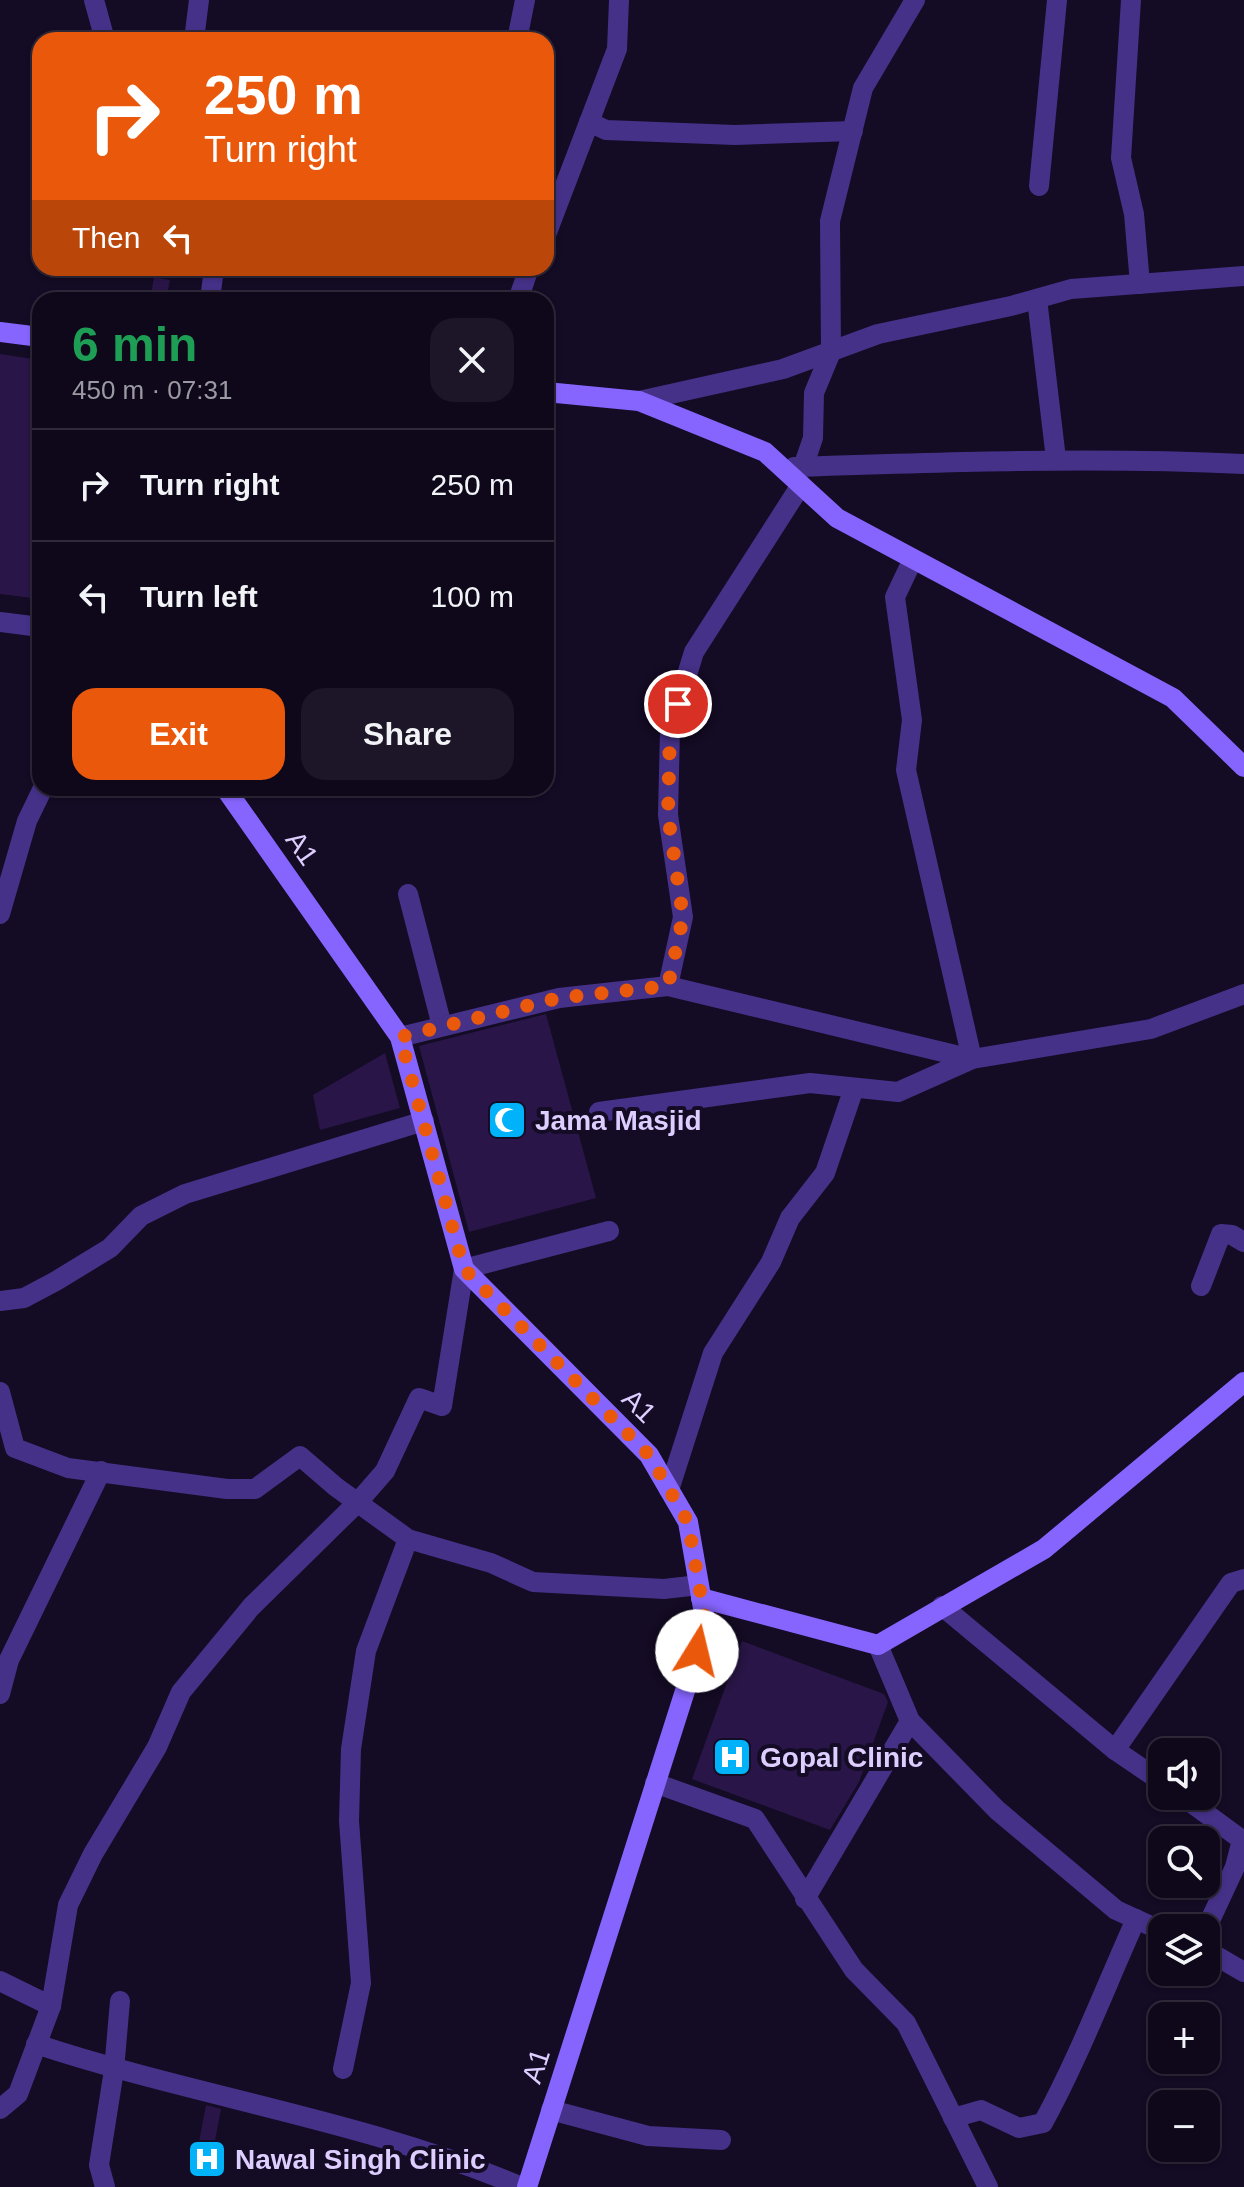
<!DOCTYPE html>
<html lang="en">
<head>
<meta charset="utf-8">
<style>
  body { margin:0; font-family:Arial,sans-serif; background:#1d1628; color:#f1f3f6; height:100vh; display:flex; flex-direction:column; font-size:30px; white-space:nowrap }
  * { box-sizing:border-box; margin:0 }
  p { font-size:26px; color:#9b9aa3 }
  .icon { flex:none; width:44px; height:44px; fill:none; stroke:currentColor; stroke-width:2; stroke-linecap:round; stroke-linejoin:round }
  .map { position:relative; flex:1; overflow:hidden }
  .side { position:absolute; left:32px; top:292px; width:522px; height:504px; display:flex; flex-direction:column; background:#0f081b; border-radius:24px; box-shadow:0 2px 6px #0004,0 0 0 2px #2f293a }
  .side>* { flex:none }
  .hud { position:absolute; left:32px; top:32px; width:522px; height:244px; border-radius:24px; box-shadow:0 2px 6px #0004,0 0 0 2px #2f293a; background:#ea580c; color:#fff; overflow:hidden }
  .controls { position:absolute; left:1148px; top:1738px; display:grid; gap:16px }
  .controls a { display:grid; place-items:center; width:72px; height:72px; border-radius:16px; background:#0f081b; box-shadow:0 2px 6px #0004,0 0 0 2px #2f293a; font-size:40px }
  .pin { position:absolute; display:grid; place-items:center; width:68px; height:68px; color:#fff; margin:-34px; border:4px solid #fff; border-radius:50%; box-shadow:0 2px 8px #0007 }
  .me { position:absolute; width:88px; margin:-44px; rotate:9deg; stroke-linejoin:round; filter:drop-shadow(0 0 6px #0008) }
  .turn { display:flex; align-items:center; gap:28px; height:168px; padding:0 40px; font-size:36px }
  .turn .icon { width:104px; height:104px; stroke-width:2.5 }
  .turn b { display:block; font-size:56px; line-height:68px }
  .then { display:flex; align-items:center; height:76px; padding:0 40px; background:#0003; gap:16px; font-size:30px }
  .round { display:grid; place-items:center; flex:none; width:84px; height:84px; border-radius:24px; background:#1d1628 }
  .headline { display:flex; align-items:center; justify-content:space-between; height:136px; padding:0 40px }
  h1 { font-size:48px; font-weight:800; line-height:60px; color:#1e9e55 }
  .cta { display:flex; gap:16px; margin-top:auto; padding:16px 40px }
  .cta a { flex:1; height:92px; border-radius:24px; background:#ea580c; color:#fff; font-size:32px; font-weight:800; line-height:92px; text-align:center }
  .cta a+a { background:#1d1628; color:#f1f3f6 }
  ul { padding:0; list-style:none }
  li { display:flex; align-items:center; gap:24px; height:112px; padding:0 40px; border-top:2px solid #2f293a }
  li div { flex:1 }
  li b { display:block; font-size:30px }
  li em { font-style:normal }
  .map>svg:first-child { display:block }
  .building { fill:#291547 }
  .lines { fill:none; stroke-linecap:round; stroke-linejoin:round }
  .street { stroke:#453188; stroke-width:20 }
  .secondary { stroke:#8665ff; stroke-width:20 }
  .route { stroke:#ea580c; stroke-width:14; stroke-dasharray:0 25.2 }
  .labels { text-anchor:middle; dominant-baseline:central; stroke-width:8; stroke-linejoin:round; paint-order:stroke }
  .street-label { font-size:28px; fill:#ddceff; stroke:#140b24 }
  .poi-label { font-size:28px; font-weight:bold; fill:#ddceff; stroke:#140b24; text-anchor:start }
</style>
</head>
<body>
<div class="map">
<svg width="1244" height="2187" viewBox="0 0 1244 2187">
  <rect width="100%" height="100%" fill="#140b24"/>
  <!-- building -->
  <g class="building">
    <path d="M154,277L170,280L166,300H150Z"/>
    <path d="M0,354L40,360V599L0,594Z"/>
    <path d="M546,1014L596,1198L469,1232L419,1046Z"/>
    <path d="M385,1053L400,1108L320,1130L313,1095Z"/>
    <path d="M742,1641L884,1694L888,1702L859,1782L830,1830L692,1779Z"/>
    <path d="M206,2105L221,2109L213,2152L223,2154L219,2173L194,2168Z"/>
  </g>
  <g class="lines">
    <!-- street -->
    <g class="street">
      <path d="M94,0L105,40"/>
      <path d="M1131,0L1121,158L1134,214L1140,284"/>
      <path d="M194,40L199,0"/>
      <path d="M517,40L525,0"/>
      <path d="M589,122L606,130L735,135L853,131"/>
      <path d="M1039,186L1057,0"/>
      <path d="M546,235L617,49L619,0"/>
      <path d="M1037,299L1056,459"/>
      <path d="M210,300L214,268"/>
      <path d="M518,300L529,268"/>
      <path d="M639,401L783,369L878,334L1011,306L1071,289L1244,276"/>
      <path d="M794,467C944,462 1094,457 1244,464"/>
      <path d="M803,467L813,438L814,393L831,352L830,221L863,88L915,0"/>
      <path d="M0,622L40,627"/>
      <path d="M408,894L442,1026"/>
      <path d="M0,914L27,821L43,788"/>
      <path d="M668,986L683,917L668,815L670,730L694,652L801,485"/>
      <path d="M400,1037L559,998L668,986L972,1059L1151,1029L1244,994"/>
      <path d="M599,1112L810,1083L898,1092L972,1059L906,770L912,720L895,597L913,559"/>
      <path d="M1201,1286L1221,1234L1232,1235L1244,1242"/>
      <path d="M0,1301L24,1298L56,1281L110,1248L141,1216L185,1194L424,1121"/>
      <path d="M0,1392L15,1448L68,1468L227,1489H255L300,1456L336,1487L408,1539L491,1563L533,1582L664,1589L699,1585"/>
      <path d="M669,1490L713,1353L771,1262L790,1218L825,1173L854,1088"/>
      <path d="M942,1606L1115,1750L1162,1782"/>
      <path d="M0,1694L9,1660L101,1471"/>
      <path d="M910,1721L997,1810L1116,1910L1162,1931"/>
      <path d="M1115,1750L1231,1583L1244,1579"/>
      <path d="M655,1783L755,1819L854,1970L906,2023L988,2187"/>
      <path d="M1182,1796L1242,1840L1235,1867L1206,1929"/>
      <path d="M805,1899L910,1721L878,1645"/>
      <path d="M1206,1950L1244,1972"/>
      <path d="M0,1981L51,2006"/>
      <path d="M36,2044C196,2097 367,2121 522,2187"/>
      <path d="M343,2069L361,1983L349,1821L351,1749L366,1651L408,1539"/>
      <path d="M0,2109L18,2094L51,2006L68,1905L93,1854L157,1747L181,1692L251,1607L358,1502L385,1471L419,1398L442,1406L464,1269L609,1231"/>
      <path d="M551,2110L648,2136L721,2140"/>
      <path d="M953,2118L981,2110L1019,2128L1043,2123C1079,2057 1105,1988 1136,1919"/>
      <path d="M105,2187L99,2165L114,2070L120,2001"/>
    </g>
    <!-- secondary -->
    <g class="secondary">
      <path d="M0,332L40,337"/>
      <path d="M546,392L639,401L765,452L837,518L1173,698L1244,767"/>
      <path d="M225,788L400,1037L464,1269L649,1455L688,1522L706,1625L527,2187"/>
      <path d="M701,1598L878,1645L1044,1549L1244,1382"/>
    </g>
  </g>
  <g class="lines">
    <!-- route -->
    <path class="route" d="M678,704L670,730L668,815L683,917L668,986L559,998L400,1037L464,1269L649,1455L688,1522L706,1625L697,1651"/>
  </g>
  <!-- icons -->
  <defs>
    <symbol id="mosque-square" viewBox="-11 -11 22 22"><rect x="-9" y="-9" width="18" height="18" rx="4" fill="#00b2f9" stroke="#140b24"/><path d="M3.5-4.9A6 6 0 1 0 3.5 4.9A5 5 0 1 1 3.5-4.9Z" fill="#fff"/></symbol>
    <symbol id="hospital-square" viewBox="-11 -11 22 22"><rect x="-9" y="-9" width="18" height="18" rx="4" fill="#00b2f9" stroke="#140b24"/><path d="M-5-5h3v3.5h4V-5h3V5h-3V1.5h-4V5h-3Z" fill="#fff"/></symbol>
  </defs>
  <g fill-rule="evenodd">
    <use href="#mosque-square" x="485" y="1098" width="44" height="44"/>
    <use href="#hospital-square" x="710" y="1735" width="44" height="44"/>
    <use href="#hospital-square" x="185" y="2137" width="44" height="44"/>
  </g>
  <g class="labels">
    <!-- street labels -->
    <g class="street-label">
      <text transform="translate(302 848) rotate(55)">A1</text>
      <text transform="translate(639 1406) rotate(45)">A1</text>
      <text transform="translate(536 2066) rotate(-72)">A1</text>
    </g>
    <!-- poi labels -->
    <g class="poi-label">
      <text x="535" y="1120">Jama Masjid</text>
      <text x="760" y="1757">Gopal Clinic</text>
      <text x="235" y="2159">Nawal Singh Clinic</text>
    </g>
  </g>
</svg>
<div class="controls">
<a><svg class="icon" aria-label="sound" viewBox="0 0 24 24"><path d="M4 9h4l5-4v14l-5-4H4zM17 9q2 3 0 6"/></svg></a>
<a><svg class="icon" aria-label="search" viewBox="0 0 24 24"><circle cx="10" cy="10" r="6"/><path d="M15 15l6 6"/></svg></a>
<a><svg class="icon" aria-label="layers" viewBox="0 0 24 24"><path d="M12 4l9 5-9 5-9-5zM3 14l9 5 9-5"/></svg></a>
<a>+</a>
<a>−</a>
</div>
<div class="pin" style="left:678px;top:704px;background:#d93025"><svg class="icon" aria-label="arrive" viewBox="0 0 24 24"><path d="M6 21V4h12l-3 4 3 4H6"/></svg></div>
<svg class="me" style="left:697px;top:1651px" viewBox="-20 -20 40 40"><circle r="19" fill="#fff"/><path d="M0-13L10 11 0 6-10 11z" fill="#ea580c"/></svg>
<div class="hud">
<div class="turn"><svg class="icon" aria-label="right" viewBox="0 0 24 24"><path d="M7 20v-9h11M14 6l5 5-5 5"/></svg><div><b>250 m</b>Turn right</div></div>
<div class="then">Then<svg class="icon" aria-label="left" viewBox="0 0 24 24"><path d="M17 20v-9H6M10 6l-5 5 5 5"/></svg></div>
</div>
<section class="side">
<div class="headline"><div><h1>6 min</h1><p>450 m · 07:31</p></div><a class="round"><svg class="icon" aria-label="close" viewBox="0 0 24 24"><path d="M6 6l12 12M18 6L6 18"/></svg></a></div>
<ul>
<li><svg class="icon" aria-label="right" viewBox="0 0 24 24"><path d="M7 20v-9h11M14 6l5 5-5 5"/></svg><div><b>Turn right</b></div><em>250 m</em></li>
<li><svg class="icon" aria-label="left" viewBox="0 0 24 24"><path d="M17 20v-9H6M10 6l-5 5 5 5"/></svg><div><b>Turn left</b></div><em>100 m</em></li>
</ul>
<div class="cta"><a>Exit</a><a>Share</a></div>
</section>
</div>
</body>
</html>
